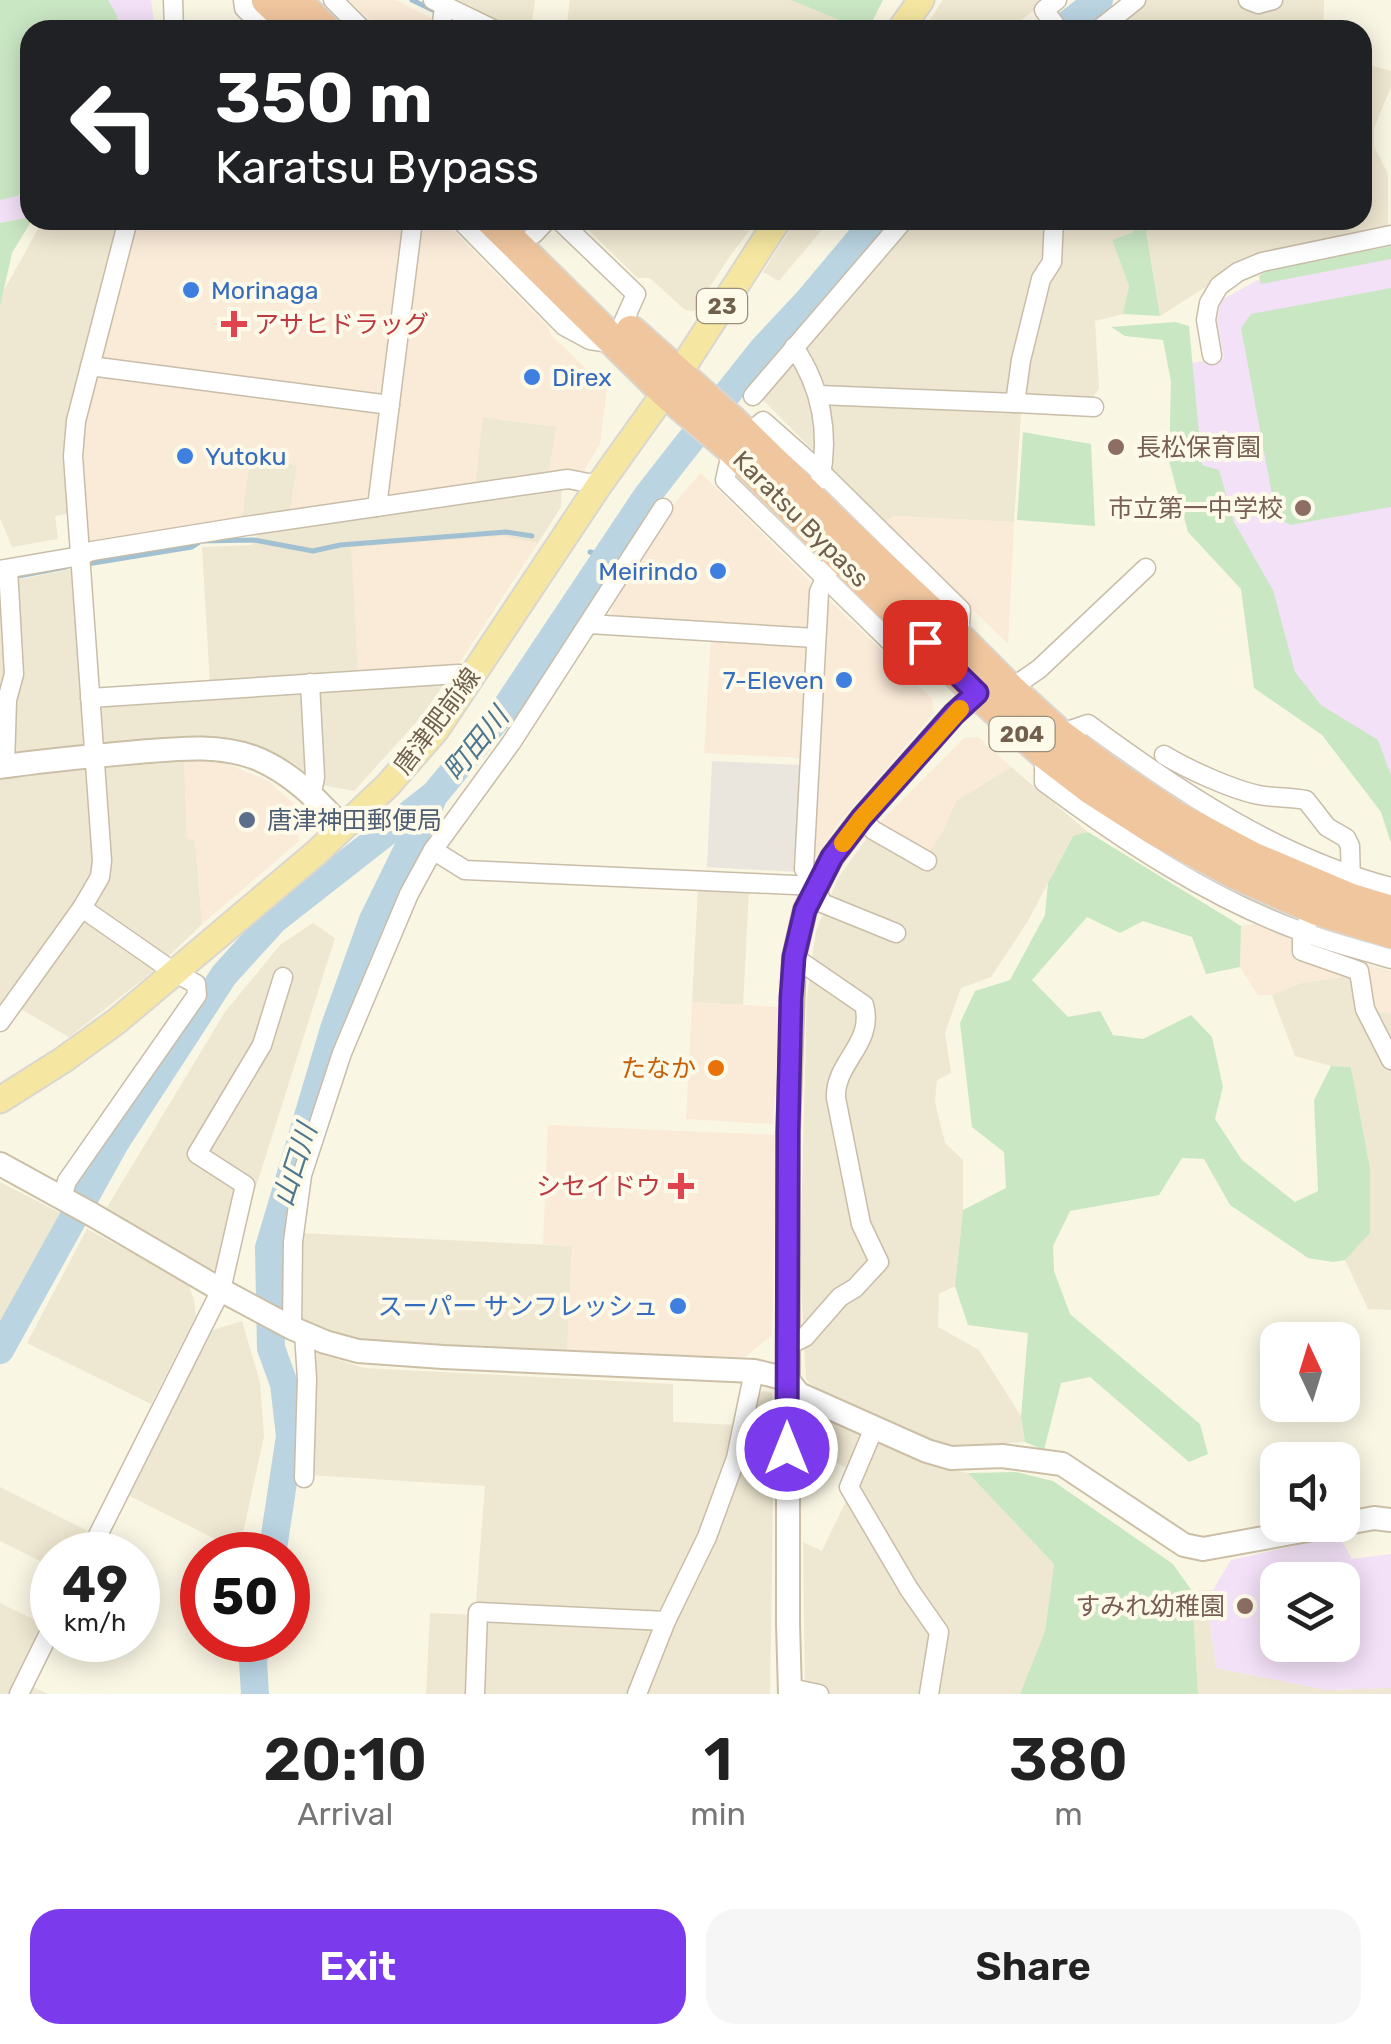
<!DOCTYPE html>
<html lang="en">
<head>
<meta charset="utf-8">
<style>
  body { margin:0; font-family:Rubik,"Noto Sans JP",sans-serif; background:#f6f6f6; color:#222; height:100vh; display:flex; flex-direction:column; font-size:38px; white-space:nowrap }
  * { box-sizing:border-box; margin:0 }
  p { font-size:32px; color:#767676 }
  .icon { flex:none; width:55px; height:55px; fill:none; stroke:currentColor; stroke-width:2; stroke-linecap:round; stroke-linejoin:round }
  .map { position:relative; height:1694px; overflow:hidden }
  .details { display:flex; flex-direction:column; background:#fff; flex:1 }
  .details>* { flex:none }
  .guide { position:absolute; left:20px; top:20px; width:1352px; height:210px; border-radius:30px; box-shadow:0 5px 25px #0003; background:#202124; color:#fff; overflow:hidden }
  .needle { width:65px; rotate:356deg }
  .tools { position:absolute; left:1260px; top:1322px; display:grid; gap:20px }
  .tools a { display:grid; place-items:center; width:100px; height:100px; border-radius:20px; background:#fff; box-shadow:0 5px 25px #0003; font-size:50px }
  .speed { position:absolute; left:30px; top:1532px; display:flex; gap:20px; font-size:50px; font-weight:700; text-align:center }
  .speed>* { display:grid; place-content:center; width:130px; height:130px; border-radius:50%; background:#fff; box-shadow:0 5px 25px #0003; line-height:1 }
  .speed small { font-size:25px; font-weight:400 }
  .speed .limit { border:15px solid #d22; background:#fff; color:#111 }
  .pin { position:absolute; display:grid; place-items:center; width:85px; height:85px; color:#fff; margin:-42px; border-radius:20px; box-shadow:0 5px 15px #0006 }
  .me { position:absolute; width:110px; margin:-55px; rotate:0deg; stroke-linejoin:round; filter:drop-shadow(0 0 8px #0008) }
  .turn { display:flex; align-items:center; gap:35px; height:210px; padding:0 30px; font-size:45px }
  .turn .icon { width:130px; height:130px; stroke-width:2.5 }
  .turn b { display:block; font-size:70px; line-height:85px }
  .eta { display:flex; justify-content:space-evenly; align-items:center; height:170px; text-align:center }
  .eta b { font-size:60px; font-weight:600; line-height:70px }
  .primary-button { display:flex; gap:20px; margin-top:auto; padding:20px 30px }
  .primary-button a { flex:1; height:115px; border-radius:30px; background:#7c3aed; color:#fff; font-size:40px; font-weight:600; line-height:115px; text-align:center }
  .primary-button a+a { background:#f6f6f6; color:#222 }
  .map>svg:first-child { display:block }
  .residential { fill:#eee7d1 }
  .commercial { fill:#faead8 }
  .industrial { fill:#eae6de }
  .education { fill:#f3e1f7; fill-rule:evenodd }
  .green { fill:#cae7c4 }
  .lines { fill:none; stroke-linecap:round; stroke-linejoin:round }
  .stream { stroke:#a1c1d3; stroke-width:5 }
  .river { stroke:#bad4e2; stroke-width:28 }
  .street-casing { stroke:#c8bda9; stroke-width:21 }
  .secondary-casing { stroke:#cbbfa7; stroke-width:26 }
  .primary-casing { stroke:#dad6d0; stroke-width:29 }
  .highway-casing { stroke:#dad6d0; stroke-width:34 }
  .street { stroke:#fff; stroke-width:18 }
  .secondary { stroke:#fff; stroke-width:22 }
  .primary { stroke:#f5e7a1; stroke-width:25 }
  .highway { stroke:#f0c69f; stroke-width:30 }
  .route-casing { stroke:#51269a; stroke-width:25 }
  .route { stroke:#7c3aed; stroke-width:18 }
  .slow { stroke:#f59e0b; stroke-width:18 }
  .shop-dot { fill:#3f7fe0; stroke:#fefaea; stroke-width:4 }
  .health-dot { fill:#e0444e; stroke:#fefaea; stroke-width:4 }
  .education-dot { fill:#8d6e63; stroke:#fefaea; stroke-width:4 }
  .service-dot { fill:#5c6f8a; stroke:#fefaea; stroke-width:4 }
  .food-dot { fill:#e8710a; stroke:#fefaea; stroke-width:4 }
  .labels { text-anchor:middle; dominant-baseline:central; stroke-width:8; stroke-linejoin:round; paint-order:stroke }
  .shield { fill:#fefaea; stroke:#9b8f7b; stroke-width:2.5 }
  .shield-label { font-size:22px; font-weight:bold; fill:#71614c }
  .shop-label { font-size:25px; fill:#366cbe; stroke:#fefaea; text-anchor:start }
  .health-label { font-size:25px; fill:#be3a42; stroke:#fefaea; text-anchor:start }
  .education-label { font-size:25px; fill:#785e54; stroke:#fefaea; text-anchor:end }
  .street-label { font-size:25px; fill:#71614c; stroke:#fefaea }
  .service-label { font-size:25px; fill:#4e5e75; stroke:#fefaea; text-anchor:start }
  .food-label { font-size:25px; fill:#c56008; stroke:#fefaea; text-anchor:end }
  .water-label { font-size:28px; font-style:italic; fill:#4e7790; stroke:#fefaea }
</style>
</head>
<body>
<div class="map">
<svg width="1391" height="1694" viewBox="0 0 1391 1694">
  <rect width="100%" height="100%" fill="#faf6e4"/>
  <!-- residential -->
  <g class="residential">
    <path d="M454,0H535L531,30H509L454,2Z"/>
    <path d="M570,0H791L863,30H566Z"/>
    <path d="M943,0H1048L1008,30H923Z"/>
    <path d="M1130,0H1324L1323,30H1091Z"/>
    <path d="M1363,63L1391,71V87L1374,128V146L1388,174V229L1242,264L1160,316L1146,230L1165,223V220H1362Z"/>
    <path d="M43,220H135L95,372L81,511L55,516L58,539L12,547L0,518V307L3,292Z"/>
    <path d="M578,220H757L730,256L694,311L685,310L650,278H638Z"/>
    <path d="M796,220H830L779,281L763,272Z"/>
    <path d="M899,220H1135L1133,232L1112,240L1129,286L1123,314L1095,321L1099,389L1090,401L1022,398L1014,522L893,516L885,523L753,390Z"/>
    <path d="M482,417L557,427L548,477L475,487Z"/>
    <path d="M250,458L297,465L290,514L241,522Z"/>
    <path d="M562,484L561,507L538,543L500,536L358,672L458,665L420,718L354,791L322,785L292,762L261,747L231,739H184L9,755L0,698V583L88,566L93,692L210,684L202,547L252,545L258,533Z"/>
    <path d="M184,761L187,839H195L202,924L151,973L69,1037L7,1001L0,1010V778Z"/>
    <path d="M1011,767L1088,832L1072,837L1028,921L991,977L961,988L945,1033L951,1073L937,1080L935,1102L945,1143L963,1160V1210L955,1286L939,1294L938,1327L979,1350L1021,1416L1025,1442L959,1447L930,1441L827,1396L806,1380L800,1264L807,998L816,931L838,878L874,828L941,835L956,801Z"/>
    <path d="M698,888L749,890L743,1005L692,1002Z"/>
    <path d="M313,923L335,938L231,1265L210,1271L106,1209L225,1012L280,945Z"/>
    <path d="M1369,973L1374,1010L1391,1014V1310L1368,1309L1345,1260L1370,1232V1168L1351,1067L1331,1066L1295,1056L1272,995L1301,983Z"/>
    <path d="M0,1182L62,1214L0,1327Z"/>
    <path d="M87,1229L188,1283L194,1300L196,1316L151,1404L27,1343Z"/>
    <path d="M301,1233L572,1246L567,1352L357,1342L297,1321Z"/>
    <path d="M242,1321L260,1382L264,1436L239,1551L128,1495L213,1330Z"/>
    <path d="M310,1351L364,1368L673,1384V1422L739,1425L749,1394L764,1391L772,1393L774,1424L770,1694H426L430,1613L475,1615L485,1486L308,1475Z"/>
    <path d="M814,1412L936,1467L968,1473L1054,1564L1045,1631L1020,1694H805L803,1542L822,1551L847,1499L852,1471L805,1446L804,1421Z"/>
    <path d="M0,1487L88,1531L76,1555H52V1567L0,1541Z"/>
    <path d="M1213,1590L1210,1623L1216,1668L1326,1690L1391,1688V1694H1198L1192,1591Z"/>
    <path d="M0,1603L41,1623L23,1673L35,1688L48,1694H0Z"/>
  </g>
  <!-- commercial -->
  <g class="commercial">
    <path d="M349,0H396L435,20L433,30H381Z"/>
    <path d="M135,220H405L383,396L106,363L100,352Z"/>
    <path d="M420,220H443L549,328L551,335L607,389L600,444L583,472L548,477L556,427L483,417L475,487L391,497L386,485Z"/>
    <path d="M95,372L382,408L372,490L364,502L290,514L297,465L251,458L241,522L91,547L83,542L81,425Z"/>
    <path d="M701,473L809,580L812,589L809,634L611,622L612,599L666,513Z"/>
    <path d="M893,516L1014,522L1008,644L885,523Z"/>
    <path d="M500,536L538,543L458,665L358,672L351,547Z"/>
    <path d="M825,596L932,699L934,713L838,824L814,859Z"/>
    <path d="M711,638L807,644L800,758L704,753Z"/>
    <path d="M978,737L1011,767L956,801L941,835L925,858L874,828L964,738Z"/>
    <path d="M184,761L223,762L268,781L295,805L299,841L202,924L195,840L187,839Z"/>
    <path d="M1261,923L1312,949L1391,971V1014L1374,1010L1369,973L1301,983L1272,995H1258L1240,967L1241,926Z"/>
    <path d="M692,1002L780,1007L773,1124L686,1119Z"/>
    <path d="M548,1125L777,1135L772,1335L745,1357L567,1352L572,1246L543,1244Z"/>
  </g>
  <!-- industrial -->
  <path class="industrial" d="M712,761L802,765L797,872L707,867Z"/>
  <!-- education -->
  <g class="education">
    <path d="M0,0H151L155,30H30V217L0,223Z"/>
    <path d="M1391,252V805L1372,759L1284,697L1200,477L1186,364L1224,358L1217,321L1221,300L1258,280Z"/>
    <path d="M1339,1536L1352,1559L1391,1554V1688L1326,1690L1216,1668L1210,1623L1213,1590L1231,1560ZM1278,1580H1342V1645H1278Z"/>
  </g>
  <!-- green -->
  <g class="green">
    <path d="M0,0H108L117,15L118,30H30V184L17,196L0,200Z"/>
    <path d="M791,0H883L868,30H863Z"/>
    <path d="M30,217L32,220L12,253L0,307V223Z"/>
    <path d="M1135,220H1165V223L1146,231L1160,316L1123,314L1129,286L1112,240L1133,232Z"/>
    <path d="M1391,246V259L1261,284L1259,276L1268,270Z"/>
    <path d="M1391,288V507L1290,525L1276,516L1241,328L1251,314Z"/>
    <path d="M1175,322L1189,326L1202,465L1219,470L1234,522L1273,590L1295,672L1321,705L1378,740L1391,775V843L1381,812L1322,735L1254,688L1241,589L1188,532L1169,461L1171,382L1163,340L1125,336L1111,327Z"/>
    <path d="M1023,432L1091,444L1095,526L1017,520Z"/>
    <path d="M1088,832L1241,926L1240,967L1206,974L1192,937L1143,921L1120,933L1087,917L1032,980L1068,1017L1100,1011L1113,1035L1143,1039L1191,1015L1212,1037L1223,1087L1215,1119L1242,1160L1295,1202L1318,1191L1314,1100L1331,1066L1351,1067L1370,1168V1233L1345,1260L1333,1262L1308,1258L1230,1205L1204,1159L1182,1158L1159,1195L1070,1211L1053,1246L1054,1271L1070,1314L1200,1424L1208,1454L1189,1462L1090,1377L1061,1383L1044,1450L1025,1442L1021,1416L1028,1333L968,1325L955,1286L963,1210L1006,1188L1004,1152L972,1127L960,1023L975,991L1010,980L1045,915L1048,883L1073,836Z"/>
    <path d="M1016,1472L1053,1481L1173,1564L1192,1591L1198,1694H1020L1045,1631L1054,1564L968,1473Z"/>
  </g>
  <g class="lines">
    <!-- stream -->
    <g class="stream">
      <path d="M412,0L472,29"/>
      <path d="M863,220L871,225"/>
      <path d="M590,552L607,557"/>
      <path d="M87,564L192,547L201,541L254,540L313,551L340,545L506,532L532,536"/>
      <path d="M13,577L66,567"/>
    </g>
    <!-- river -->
    <g class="river">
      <path d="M1060,30L1099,0"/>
      <path d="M0,1350L115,1143L224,975L274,920L435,794L505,709L647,496L675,460L763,349L807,302L876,220"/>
      <path d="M272,1555L290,1436L284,1384L271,1348L269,1248L334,1029L373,920L432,800"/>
      <path d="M255,1694L253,1662L257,1640"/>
    </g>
    <defs>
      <g id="street">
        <path d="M173,0L174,30"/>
        <path d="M243,0L244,8L266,30"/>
        <path d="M333,0L363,30"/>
        <path d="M433,0L495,30"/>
        <path d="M1057,0L1044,10L1059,30"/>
        <path d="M1248,0L1258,4L1273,0"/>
        <path d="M441,30L445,0"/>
        <path d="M1098,30L1136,0"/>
        <path d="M460,220L564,326L590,340L616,344"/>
        <path d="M559,220L636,294L623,323"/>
        <path d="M534,234L547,220"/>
        <path d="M794,347C821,387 830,433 820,480"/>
        <path d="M1212,355L1206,320L1209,303L1219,286L1238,272L1262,262L1391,235"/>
        <path d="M90,366L390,405"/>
        <path d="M819,395L1015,403L1021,360L1041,279L1052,262L1054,220"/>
        <path d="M753,396L904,220"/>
        <path d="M1015,403L1094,407"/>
        <path d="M748,435L763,421L822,473L961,610L959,638"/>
        <path d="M732,449L725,480L907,658"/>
        <path d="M377,507L413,220"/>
        <path d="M836,554L819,592L804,869L816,886L822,903L896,933"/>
        <path d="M0,570L80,556L92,551L246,526L568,479L599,485"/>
        <path d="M589,624L815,638"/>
        <path d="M310,683L315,777L312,794"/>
        <path d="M1010,689L1039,669L1146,568"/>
        <path d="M90,698L458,674L473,676"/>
        <path d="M1059,734L1088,724C1180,792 1279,858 1391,887"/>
        <path d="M1044,753V782C1122,840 1211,899 1303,932C1332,943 1362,950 1391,959"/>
        <path d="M1164,755C1187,769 1233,790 1259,795C1274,798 1290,797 1306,800L1327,827L1346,838L1350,846L1351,885"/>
        <path d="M5,766L7,700L14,674L8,569"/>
        <path d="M862,818L873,830L927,861"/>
        <path d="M433,850L465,870L816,886"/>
        <path d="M1307,924L1302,932V951L1359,971L1365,1009L1391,1060"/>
        <path d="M0,1022L82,908L100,877L102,861L73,456L76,421L128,220"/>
        <path d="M62,1198L67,1181L197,995L196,984L174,972L82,908"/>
        <path d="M292,1328L293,1242L302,1175L342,1053L409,894L433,850L511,743L663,508"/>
        <path d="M787,1346L805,1337L840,1297L855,1288L879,1262L861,1224L836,1098C834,1063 875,1043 864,1005L794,957"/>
        <path d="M874,1428L849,1487L909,1589L939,1632L929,1694"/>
        <path d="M304,1478L307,1379L304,1333"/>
        <path d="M88,1555L221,1290L245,1185L197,1154L262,1045L283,977"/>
        <path d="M790,1688L819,1694"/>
        <path d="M19,1694L52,1627"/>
        <path d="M475,1694L478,1612L666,1621"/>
        <path d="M637,1694L666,1621L707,1537L736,1458L754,1371"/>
      </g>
      <g id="secondary">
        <path d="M0,767C46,760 92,756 138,752C177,749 215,744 253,757C290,771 317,799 343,828"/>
        <path d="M0,1164L93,1215L221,1290L292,1328L325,1342L358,1351L443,1357L754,1371L787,1379L799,1394L927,1451L951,1458L1002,1456L1062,1464L1184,1545L1203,1549L1335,1525"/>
        <path d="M1342,1524L1374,1518L1391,1520"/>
        <path d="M790,1694L788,1623V1132L794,957L805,910L832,857L862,818L954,714L977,693L989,692"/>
      </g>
      <g id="primary">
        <path d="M900,30L921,0"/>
        <path d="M0,1100L63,1060L117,1021L316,853L388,785L436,730L599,485L679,373L778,220"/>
      </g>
      <g id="highway">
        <path d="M267,0L299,30"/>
        <path d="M295,0L325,30"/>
        <path d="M491,220L665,392L732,449L977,693L1044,753L1091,789L1155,830L1234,873L1317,910L1391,933"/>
        <path d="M631,331L733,422L841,528L959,638L1010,689L1059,734L1115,776L1173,815L1252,857L1349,898L1391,911"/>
      </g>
    </defs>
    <!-- street casing -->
    <use href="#street" class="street-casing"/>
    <!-- secondary casing -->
    <use href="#secondary" class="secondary-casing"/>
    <!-- primary casing -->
    <use href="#primary" class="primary-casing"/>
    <!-- highway casing -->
    <use href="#highway" class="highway-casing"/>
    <!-- street -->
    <use href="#street" class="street"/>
    <!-- secondary -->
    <use href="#secondary" class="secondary"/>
    <!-- primary -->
    <use href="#primary" class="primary"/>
    <!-- highway -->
    <use href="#highway" class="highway"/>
  </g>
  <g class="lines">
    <defs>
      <path id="route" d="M787,1449L788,1132L791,998L794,957L805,910L832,857L862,818L954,714L977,693L925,642"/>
    </defs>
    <!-- route casing -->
    <use href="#route" class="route-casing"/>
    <!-- route -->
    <use href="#route" class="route"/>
    <!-- slow -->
    <path class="slow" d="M843,843L862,818L960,709"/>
  </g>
  <!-- markers -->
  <g class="shop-dot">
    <circle cx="191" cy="290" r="10"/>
    <circle cx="532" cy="377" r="10"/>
    <circle cx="185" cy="456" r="10"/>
    <circle cx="718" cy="571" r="10"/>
    <circle cx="844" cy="680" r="10"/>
    <circle cx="678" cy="1306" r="10"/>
  </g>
  <g class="health-dot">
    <path d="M229 309h10v10h10v10h-10v10h-10v-10h-10v-10h10z"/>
    <path d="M676 1171h10v10h10v10h-10v10h-10v-10h-10v-10h10z"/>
  </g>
  <g class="education-dot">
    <circle cx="1116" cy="447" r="10"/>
    <circle cx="1303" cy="508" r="10"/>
    <circle cx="1245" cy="1606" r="10"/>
  </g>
  <circle class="service-dot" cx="247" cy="820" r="10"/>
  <circle class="food-dot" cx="716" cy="1068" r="10"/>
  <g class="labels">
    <!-- shield labels -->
    <g class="shield">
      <rect x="697" y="289" width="50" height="34" rx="8"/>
      <rect x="989.5" y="717" width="65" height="34" rx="8"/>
    </g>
    <g class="shield-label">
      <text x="722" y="306">23</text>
      <text x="1022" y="734">204</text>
    </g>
    <!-- shop labels -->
    <g class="shop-label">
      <text x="211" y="290">Morinaga</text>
      <text x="552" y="377">Direx</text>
      <text x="205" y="456">Yutoku</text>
      <text x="698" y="571" text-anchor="end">Meirindo</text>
      <text x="824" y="680" text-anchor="end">7-Eleven</text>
      <text x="658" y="1306" text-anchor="end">スーパー サンフレッシュ</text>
    </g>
    <!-- health labels -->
    <g class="health-label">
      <text x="254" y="324">アサヒドラッグ</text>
      <text x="661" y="1186" text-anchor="end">シセイドウ</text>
    </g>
    <!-- education labels -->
    <g class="education-label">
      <text x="1136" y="447" text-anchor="start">長松保育園</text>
      <text x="1283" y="508">市立第一中学校</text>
      <text x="1225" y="1606">すみれ幼稚園</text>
    </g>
    <!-- street labels -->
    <g class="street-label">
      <text transform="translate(801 519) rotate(45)">Karatsu Bypass</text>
      <text transform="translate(437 721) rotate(-53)">唐津肥前線</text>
    </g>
    <!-- service labels -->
    <g class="service-label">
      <text x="267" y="820">唐津神田郵便局</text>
    </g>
    <!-- food labels -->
    <g class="food-label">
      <text x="696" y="1068">たなか</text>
    </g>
    <!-- water labels -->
    <g class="water-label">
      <text transform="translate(476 744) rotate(-51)">町田川</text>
      <text transform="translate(295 1165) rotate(-72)">山口川</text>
    </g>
  </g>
</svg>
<div class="tools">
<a><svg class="needle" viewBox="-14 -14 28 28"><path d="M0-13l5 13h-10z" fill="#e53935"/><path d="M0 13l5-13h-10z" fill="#767676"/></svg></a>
<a><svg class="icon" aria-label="sound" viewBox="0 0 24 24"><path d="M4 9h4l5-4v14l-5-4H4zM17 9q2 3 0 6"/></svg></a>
<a><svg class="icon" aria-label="layers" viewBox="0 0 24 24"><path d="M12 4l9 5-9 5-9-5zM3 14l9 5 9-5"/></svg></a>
</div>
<div class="speed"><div>49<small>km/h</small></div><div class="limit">50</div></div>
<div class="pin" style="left:925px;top:642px;background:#d93025"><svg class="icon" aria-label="arrive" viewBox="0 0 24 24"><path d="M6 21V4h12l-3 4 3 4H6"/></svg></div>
<svg class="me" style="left:787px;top:1449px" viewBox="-20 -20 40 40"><circle r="17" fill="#7c3aed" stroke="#fff" stroke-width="3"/><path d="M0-11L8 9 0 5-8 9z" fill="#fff"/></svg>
<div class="guide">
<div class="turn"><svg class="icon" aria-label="left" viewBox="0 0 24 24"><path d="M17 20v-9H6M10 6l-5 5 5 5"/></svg><div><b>350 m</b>Karatsu Bypass</div></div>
</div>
</div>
<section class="details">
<div class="eta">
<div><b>20:10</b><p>Arrival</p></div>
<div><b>1</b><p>min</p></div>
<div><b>380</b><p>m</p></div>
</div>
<div class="primary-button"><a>Exit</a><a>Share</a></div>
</section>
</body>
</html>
